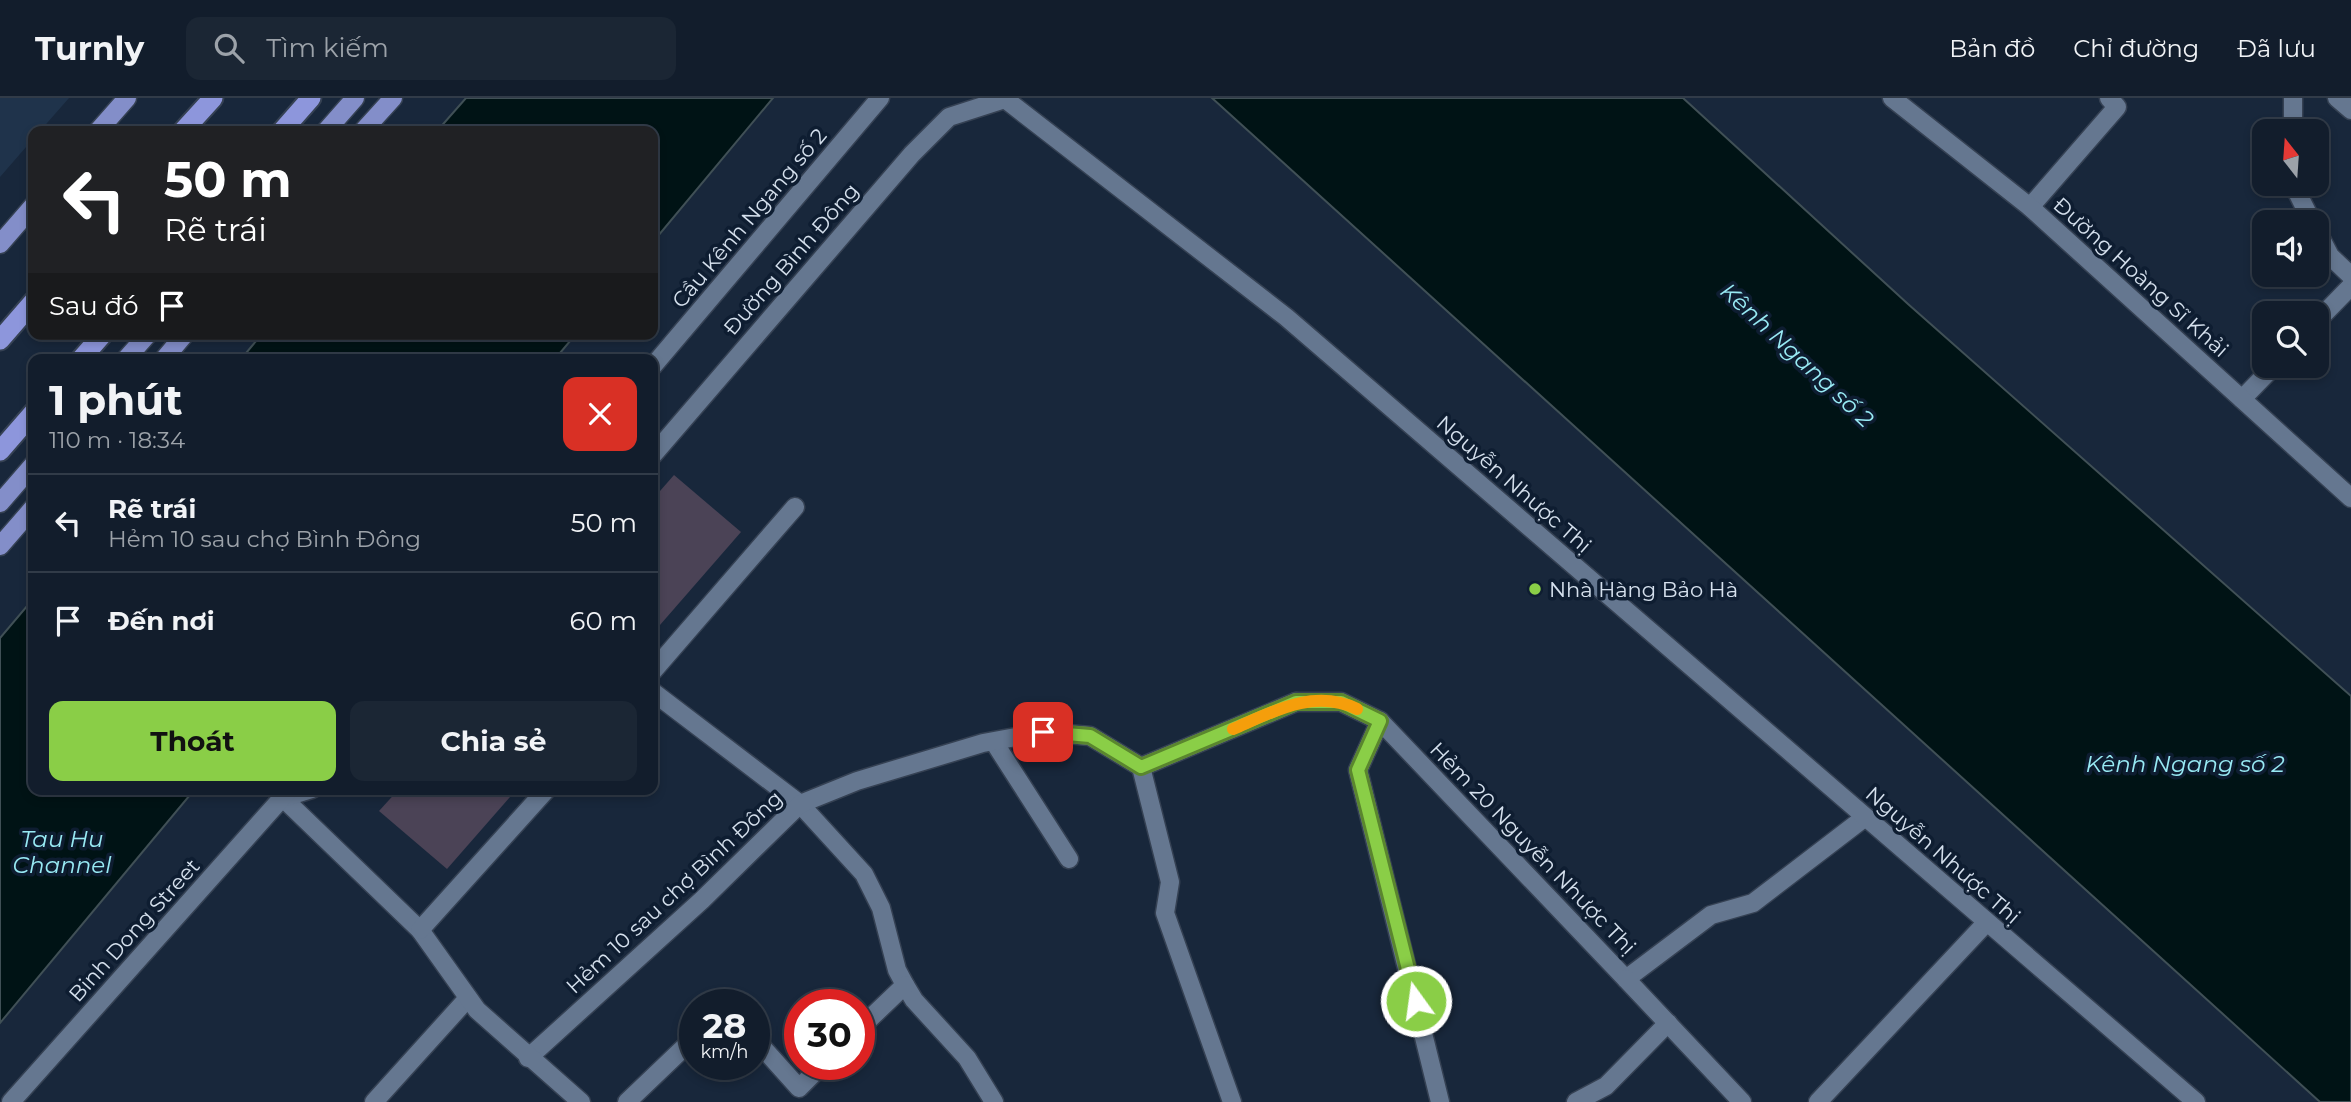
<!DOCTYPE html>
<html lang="vi">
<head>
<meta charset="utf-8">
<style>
  body { margin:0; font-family:Montserrat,sans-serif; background:#1b2634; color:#f1f3f6; height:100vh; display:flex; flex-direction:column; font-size:26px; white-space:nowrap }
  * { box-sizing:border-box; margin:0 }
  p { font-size:23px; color:#9ca2a9 }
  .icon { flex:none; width:38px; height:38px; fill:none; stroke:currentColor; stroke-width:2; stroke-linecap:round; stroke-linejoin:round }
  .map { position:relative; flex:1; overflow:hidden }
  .details { position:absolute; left:28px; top:256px; width:630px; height:441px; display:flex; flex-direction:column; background:#121d2c; border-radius:14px; box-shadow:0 4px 10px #0003,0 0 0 2px #313b48 }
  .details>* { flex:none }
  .hud { position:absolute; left:28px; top:28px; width:630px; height:214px; border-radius:14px; box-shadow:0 4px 10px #0003,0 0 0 2px #313b48; background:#202124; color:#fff; overflow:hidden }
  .needle { width:46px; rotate:343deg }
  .tools { position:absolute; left:2252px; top:21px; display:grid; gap:14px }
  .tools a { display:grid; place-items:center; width:77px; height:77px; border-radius:14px; background:#121d2c; box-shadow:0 4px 10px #0003,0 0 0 2px #313b48; font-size:35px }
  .speed { position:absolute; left:679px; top:891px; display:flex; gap:14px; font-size:35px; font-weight:700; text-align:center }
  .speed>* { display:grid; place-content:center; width:91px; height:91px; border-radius:50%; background:#121d2c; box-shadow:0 4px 10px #0003,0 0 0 2px #313b48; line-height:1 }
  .speed small { font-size:18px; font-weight:400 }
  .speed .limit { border:10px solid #d22; background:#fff; color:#111 }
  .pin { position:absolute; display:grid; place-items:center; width:60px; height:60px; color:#fff; margin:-30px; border-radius:14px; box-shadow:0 4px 10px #0006 }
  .me { position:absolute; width:77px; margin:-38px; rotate:346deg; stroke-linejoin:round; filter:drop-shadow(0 0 5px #0008) }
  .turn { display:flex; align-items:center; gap:24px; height:147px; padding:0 21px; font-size:32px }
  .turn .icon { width:91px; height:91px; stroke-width:2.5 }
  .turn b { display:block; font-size:49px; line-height:60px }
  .then { display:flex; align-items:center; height:66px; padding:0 21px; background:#0003; gap:14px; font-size:26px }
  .round { display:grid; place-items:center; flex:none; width:74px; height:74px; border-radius:14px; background:#1b2634 }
  .overview { display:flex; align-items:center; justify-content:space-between; height:119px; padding:0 21px }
  h1 { font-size:42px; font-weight:700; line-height:52px }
  .button { display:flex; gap:14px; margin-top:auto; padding:14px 21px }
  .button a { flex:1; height:80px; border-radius:14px; background:#8ace47; color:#111; font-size:28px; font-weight:700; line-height:80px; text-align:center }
  .button a+a { background:#1b2634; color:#f1f3f6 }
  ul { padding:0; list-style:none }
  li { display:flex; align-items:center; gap:21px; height:98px; padding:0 21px; border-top:2px solid #313b48 }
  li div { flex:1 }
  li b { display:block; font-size:26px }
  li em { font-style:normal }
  header { display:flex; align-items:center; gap:42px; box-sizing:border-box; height:98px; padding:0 35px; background:#121d2c; border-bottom:2px solid #313b48 }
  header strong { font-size:33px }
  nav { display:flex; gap:38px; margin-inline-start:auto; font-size:24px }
  .search { width:490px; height:63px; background:#1b2634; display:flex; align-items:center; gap:18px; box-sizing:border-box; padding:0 24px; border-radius:14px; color:#9ca2a9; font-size:26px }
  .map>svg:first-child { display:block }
  .built { fill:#1f334b }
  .green { fill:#4b4356 }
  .water { fill:#001315; stroke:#405056; stroke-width:2 }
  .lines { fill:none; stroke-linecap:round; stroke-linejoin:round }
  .service-casing { stroke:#354153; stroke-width:21 }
  .minor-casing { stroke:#354153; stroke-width:21 }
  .tertiary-casing { stroke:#354153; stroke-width:21 }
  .primary-casing { stroke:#354153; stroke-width:21 }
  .trunk-casing { stroke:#354153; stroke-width:23 }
  .service { stroke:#657790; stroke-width:18 }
  .minor { stroke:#657790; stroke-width:18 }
  .tertiary { stroke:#657790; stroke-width:18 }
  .primary { stroke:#838ec9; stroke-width:18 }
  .trunk { stroke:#8d96dc; stroke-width:19 }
  .route-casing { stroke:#5a862e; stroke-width:18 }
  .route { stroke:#8ace47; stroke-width:12 }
  .slow { stroke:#f59e0b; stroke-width:12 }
  .poi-dot { fill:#8ace47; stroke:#0e1d31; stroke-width:2.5 }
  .labels { text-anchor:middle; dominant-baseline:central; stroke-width:7; stroke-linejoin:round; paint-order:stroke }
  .street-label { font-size:21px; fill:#d5e0ed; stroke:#0e1d31 }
  .poi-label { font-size:21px; fill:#d5e0ed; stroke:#0e1d31; text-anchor:start }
  .water-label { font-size:23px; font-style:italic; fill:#98eaf4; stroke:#0e1d31 }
</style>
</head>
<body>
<header>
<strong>Turnly</strong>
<div class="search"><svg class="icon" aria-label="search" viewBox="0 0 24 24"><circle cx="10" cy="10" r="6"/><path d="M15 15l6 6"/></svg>Tìm kiếm</div>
<nav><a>Bản đồ</a><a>Chỉ đường</a><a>Đã lưu</a></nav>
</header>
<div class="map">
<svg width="2351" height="1004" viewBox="0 0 2351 1004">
  <rect width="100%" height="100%" fill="#18273b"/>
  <!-- built -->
  <path class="built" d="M0,0H69L40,33H33V41L0,79Z"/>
  <!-- green -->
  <g class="green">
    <path d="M674,377L741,434L653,535V401Z"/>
    <path d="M399,691H517L447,771L379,713Z"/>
  </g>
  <!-- water -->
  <g class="water">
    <path d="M466,0H773L653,144V33H437Z"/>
    <path d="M1212,0H1683L1908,206L2351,598V1004H2320Z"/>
    <path d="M262,236H576L555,261H241Z"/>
    <path d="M33,501V691H195L0,925V540Z"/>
  </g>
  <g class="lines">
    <defs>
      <g id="service">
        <path d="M2317,223L2351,188"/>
        <path d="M2242,301L2274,268"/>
        <path d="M653,594L800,706L864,776L881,810L897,872L905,887L914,902L967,960L994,1004"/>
        <path d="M994,644L1069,761"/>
        <path d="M1141,669L1170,784L1165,815L1232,1004"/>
        <path d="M859,931L905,887"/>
        <path d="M754,940L799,990L823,966"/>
        <path d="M528,960L702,802L800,706L857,683L983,645L1043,634L1090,638L1141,669L1296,604"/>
        <path d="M374,1004L468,900"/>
        <path d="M627,1004L695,939"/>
        <path d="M1576,1004L1606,988L1668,925"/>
      </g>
      <g id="minor">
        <path d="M2293,0V33"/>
        <path d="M2337,0L2351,12"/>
        <path d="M2293,86L2312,124"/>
        <path d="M2030,109L2117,9L2109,0"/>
        <path d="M2317,133L2330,158L2351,178"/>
        <path d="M653,573L795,409"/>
        <path d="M1296,604H1341L1380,623L1626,881L1711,817L1753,805L1864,720"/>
        <path d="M1380,623L1358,672L1440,1004"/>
        <path d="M283,700L420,832L477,912L581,1004"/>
        <path d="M420,832L547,691"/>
        <path d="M1626,881L1742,1004"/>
        <path d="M1818,1004L1986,825"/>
      </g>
      <g id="tertiary">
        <path d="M1892,0L2030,109L2351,400"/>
        <path d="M653,268L880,0"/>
        <path d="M653,357L912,56L949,19L1005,1L1286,219L2196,1004"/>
        <path d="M283,700L312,691"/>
        <path d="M11,1004L290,691"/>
      </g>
      <g id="primary">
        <path d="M98,33L127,0"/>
        <path d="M326,33L355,0"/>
        <path d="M363,33L393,0"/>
        <path d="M0,146L33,108"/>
        <path d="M126,261L148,236"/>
        <path d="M164,261L185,236"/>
        <path d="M0,405L33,367"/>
        <path d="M0,448L33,410"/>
      </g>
      <g id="trunk">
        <path d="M183,33L213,0"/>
        <path d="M282,33L311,0"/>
        <path d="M0,242L33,204"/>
        <path d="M81,261L103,236"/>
        <path d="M0,353L33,315"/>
      </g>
    </defs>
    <!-- service casing -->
    <use href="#service" class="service-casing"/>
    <!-- minor casing -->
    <use href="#minor" class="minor-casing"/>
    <!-- tertiary casing -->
    <use href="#tertiary" class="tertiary-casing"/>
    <!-- primary casing -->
    <use href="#primary" class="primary-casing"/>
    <!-- trunk casing -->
    <use href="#trunk" class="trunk-casing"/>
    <!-- service -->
    <use href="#service" class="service"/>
    <!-- minor -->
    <use href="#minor" class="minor"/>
    <!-- tertiary -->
    <use href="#tertiary" class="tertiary"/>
    <!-- primary -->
    <use href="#primary" class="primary"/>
    <!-- trunk -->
    <use href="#trunk" class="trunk"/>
  </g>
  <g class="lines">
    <defs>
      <path id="route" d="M1043,634L1090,638L1141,669L1296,604H1341L1380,623L1358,672L1416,903"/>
    </defs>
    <!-- route casing -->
    <use href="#route" class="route-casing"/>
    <!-- route -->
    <use href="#route" class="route"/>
    <!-- slow -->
    <path class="slow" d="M1233,631C1272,614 1314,590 1357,611"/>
  </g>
  <!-- markers -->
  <circle class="poi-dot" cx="1535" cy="491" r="7"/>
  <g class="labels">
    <!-- street labels -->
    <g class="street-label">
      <text transform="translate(749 120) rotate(-50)">Cầu Kênh Ngang số 2</text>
      <text transform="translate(791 161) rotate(-49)">Đường Bình Đông</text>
      <text transform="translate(2141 179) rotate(42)">Đường Hoàng Sĩ Khải</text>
      <text transform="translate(1514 386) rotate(41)">Nguyễn Nhược Thị</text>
      <text transform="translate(1533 750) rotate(46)">Hẻm 20 Nguyễn Nhược Thị</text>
      <text transform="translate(1943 757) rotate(41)">Nguyễn Nhược Thị</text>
      <text transform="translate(674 794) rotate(-43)">Hẻm 10 sau chợ Bình Đông</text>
      <text transform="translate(134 832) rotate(-48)">Binh Dong Street</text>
    </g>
    <!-- poi labels -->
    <g class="poi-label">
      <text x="1549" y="491">Nhà Hàng Bảo Hà</text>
    </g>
    <!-- water labels -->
    <g class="water-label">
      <text transform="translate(1797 257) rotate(43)">Kênh Ngang số 2</text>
      <text x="2185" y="666">Kênh Ngang số 2</text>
      <text x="62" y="741">Tau Hu<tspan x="62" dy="26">Channel</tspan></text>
    </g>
  </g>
</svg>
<div class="tools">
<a><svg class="needle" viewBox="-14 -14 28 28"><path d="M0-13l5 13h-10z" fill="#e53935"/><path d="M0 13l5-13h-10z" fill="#9ca2a9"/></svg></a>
<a><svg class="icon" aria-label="sound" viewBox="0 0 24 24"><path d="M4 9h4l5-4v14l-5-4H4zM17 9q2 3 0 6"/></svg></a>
<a><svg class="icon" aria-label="search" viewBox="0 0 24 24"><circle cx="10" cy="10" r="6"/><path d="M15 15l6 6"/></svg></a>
</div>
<div class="speed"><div>28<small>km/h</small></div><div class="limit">30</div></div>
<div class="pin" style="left:1043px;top:634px;background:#d93025"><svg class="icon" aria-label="arrive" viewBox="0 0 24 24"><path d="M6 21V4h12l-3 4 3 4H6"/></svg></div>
<svg class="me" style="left:1416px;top:903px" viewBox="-20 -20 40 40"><circle r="17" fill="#8ace47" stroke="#fff" stroke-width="3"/><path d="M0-11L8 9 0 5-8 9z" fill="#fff"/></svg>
<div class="hud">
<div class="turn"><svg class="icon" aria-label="left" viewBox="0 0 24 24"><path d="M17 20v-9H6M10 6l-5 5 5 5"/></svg><div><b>50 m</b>Rẽ trái</div></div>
<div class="then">Sau đó<svg class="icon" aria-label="arrive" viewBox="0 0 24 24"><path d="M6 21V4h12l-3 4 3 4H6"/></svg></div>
</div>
<section class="details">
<div class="overview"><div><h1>1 phút</h1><p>110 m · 18:34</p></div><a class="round" style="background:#d93025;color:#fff"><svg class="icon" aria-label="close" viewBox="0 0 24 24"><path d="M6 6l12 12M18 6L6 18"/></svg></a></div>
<ul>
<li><svg class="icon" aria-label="left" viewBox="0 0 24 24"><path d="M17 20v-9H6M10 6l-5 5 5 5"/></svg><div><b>Rẽ trái</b><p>Hẻm 10 sau chợ Bình Đông</p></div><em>50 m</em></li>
<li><svg class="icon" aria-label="arrive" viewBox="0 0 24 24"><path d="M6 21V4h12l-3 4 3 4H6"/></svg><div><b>Đến nơi</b></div><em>60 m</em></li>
</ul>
<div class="button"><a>Thoát</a><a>Chia sẻ</a></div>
</section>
</div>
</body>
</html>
